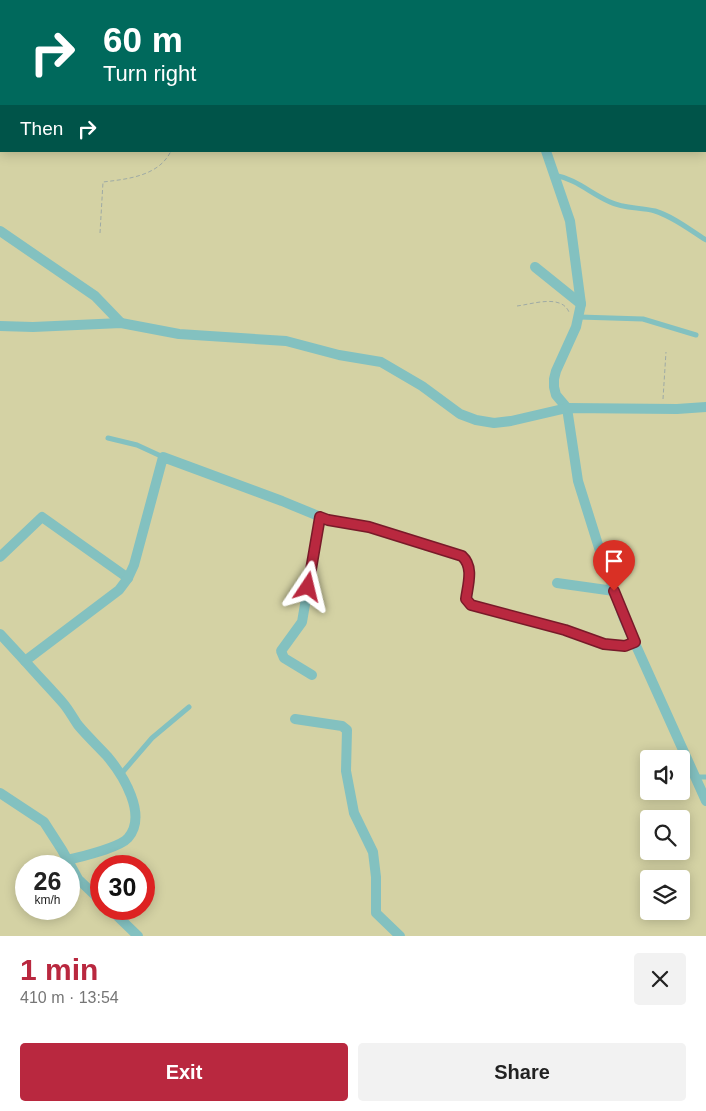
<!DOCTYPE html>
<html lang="en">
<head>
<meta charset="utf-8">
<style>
  body { margin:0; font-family:Arial,sans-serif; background:#f2f2f2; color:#222; height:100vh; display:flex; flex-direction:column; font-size:19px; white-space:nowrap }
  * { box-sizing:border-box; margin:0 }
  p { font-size:16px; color:#767676 }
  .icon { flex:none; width:28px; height:28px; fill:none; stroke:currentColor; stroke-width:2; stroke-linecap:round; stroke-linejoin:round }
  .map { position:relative; height:936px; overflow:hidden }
  .panel { display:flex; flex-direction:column; background:#fff; flex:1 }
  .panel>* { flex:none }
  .hud { position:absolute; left:0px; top:0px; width:706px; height:152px; box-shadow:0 2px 12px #0003; background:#00695c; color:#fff; overflow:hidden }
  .fabs { position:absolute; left:640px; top:750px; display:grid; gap:10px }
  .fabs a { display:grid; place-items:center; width:50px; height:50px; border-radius:5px; background:#fff; box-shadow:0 2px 12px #0003; font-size:25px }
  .speed { position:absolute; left:15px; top:855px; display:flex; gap:10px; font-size:25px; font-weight:700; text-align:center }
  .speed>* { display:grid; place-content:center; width:65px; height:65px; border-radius:50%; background:#fff; box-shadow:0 2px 12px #0003; line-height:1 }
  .speed small { font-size:12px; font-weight:400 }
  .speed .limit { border:8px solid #d22; background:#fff; color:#111 }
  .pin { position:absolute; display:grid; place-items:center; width:42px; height:42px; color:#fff; margin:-51px -21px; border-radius:50% 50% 50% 0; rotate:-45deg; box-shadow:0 0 5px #0007 }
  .pin .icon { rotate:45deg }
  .me { position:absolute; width:55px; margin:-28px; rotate:10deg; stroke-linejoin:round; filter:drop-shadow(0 0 4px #0008) }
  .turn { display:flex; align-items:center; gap:18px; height:105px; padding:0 20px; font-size:22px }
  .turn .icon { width:65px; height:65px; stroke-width:2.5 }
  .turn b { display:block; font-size:35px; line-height:42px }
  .then { display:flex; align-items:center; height:48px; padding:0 20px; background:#0003; gap:10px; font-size:19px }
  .round { display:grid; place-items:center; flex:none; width:52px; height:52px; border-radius:5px; background:#f2f2f2 }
  .overview { display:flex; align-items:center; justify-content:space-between; height:85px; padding:0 20px }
  h1 { font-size:30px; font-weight:600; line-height:38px; color:#b9283f }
  .primary-button { display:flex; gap:10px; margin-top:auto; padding:10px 20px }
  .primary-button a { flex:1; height:58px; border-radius:5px; background:#b9283f; color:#fff; font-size:20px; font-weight:600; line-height:58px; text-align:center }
  .primary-button a+a { background:#f2f2f2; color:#222 }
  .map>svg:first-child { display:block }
  .green { fill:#d4d2a4; fill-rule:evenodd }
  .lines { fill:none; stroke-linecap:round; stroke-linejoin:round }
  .path { stroke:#9eaaa4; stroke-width:1; stroke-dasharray:4 2.5; stroke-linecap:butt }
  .lane { stroke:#83c1c0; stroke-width:5 }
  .street { stroke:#83c1c0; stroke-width:10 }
  .route-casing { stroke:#781a29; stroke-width:12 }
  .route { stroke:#b9283f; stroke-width:9 }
</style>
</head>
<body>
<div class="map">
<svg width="706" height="936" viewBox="0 0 706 936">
  <rect width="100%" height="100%" fill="#e8f8f0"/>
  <!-- green -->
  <path class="green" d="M0,0H706V936H0ZM1,1H705V151H1ZM649,759H681V791H649ZM649,819H681V851H649ZM26,866H69V909H26ZM101,866H144V909H101ZM649,879H681V911H649Z"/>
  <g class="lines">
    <!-- path -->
    <g class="path">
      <path d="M461,0L462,1"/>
      <path d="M227,1L228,0"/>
      <path d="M337,1L338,0"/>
      <path d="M100,233L103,182C128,179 159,176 171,151"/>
      <path d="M517,306C533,304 561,294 569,312"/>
      <path d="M663,399L666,352"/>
    </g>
    <!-- lane -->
    <g class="lane">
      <path d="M554,175C576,179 590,193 610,202C624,209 640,207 655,211C674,217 690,230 706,240"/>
      <path d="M579,317L643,319L696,335"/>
      <path d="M108,438L137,445L163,457"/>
      <path d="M121,774L152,738L189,707"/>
      <path d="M695,777H706"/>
    </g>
    <!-- street -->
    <g class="street">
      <path d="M444,0L445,1"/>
      <path d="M546,151L570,221L581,304L576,327L556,371L554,379V387L556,395L567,408L578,481L600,551L624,619L706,801"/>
      <path d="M0,231L95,296L121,323"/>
      <path d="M535,267L581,304"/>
      <path d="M0,326L33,327L121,323L179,334L286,341L339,355L381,362L422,386L460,414L476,420L494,423L511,421L567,408L677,409L706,407"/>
      <path d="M0,557L42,517L128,578"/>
      <path d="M557,583L614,591"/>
      <path d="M0,634L25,661"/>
      <path d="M312,675L284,658L281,651L302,622L320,517"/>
      <path d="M295,719L342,726L347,730L346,771L354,813L373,852L376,877V913L400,936"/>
      <path d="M0,793L44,822L62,850L78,879L101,901"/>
      <path d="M68,860C83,856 119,848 128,838C148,815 123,775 107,756C98,746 87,736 78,725C73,718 69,710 63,703C51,689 37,675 25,661L119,590L128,578L134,565L163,457L282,501L328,520L369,527L462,556C474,567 468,584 467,599L471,605L565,630L605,644L615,646H625L635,642"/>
      <path d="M110,909L138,936"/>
    </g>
  </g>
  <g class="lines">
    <defs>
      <path id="route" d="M308,587L320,517L328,520L369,527L462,556C474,567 468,584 466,599L471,605L565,630L604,644L625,646L635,642L614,591"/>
    </defs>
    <!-- route casing -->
    <use href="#route" class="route-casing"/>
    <!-- route -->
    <use href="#route" class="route"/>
  </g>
</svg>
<div class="fabs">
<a><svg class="icon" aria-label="sound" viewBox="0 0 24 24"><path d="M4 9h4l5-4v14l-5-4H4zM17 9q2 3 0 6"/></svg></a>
<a><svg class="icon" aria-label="search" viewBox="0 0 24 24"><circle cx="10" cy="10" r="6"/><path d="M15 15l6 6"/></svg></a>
<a><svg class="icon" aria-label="layers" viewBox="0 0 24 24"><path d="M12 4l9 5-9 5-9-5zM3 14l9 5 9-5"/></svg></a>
</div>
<div class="speed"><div>26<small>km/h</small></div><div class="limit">30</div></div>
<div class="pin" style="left:614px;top:591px;background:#d93025"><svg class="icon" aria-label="arrive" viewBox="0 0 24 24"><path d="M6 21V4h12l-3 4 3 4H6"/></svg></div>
<svg class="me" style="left:308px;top:587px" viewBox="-20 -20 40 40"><path d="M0-17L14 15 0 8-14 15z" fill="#b9283f" stroke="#fff" stroke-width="4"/></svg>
<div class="hud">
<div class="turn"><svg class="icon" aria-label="right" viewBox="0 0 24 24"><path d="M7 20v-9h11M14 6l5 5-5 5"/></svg><div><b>60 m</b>Turn right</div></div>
<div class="then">Then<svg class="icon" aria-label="right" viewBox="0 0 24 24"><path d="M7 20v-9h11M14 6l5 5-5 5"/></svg></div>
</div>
</div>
<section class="panel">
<div class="overview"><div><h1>1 min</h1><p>410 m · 13:54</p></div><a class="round"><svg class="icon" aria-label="close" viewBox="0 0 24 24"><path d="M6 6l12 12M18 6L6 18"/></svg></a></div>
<div class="primary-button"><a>Exit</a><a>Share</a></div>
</section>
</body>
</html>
